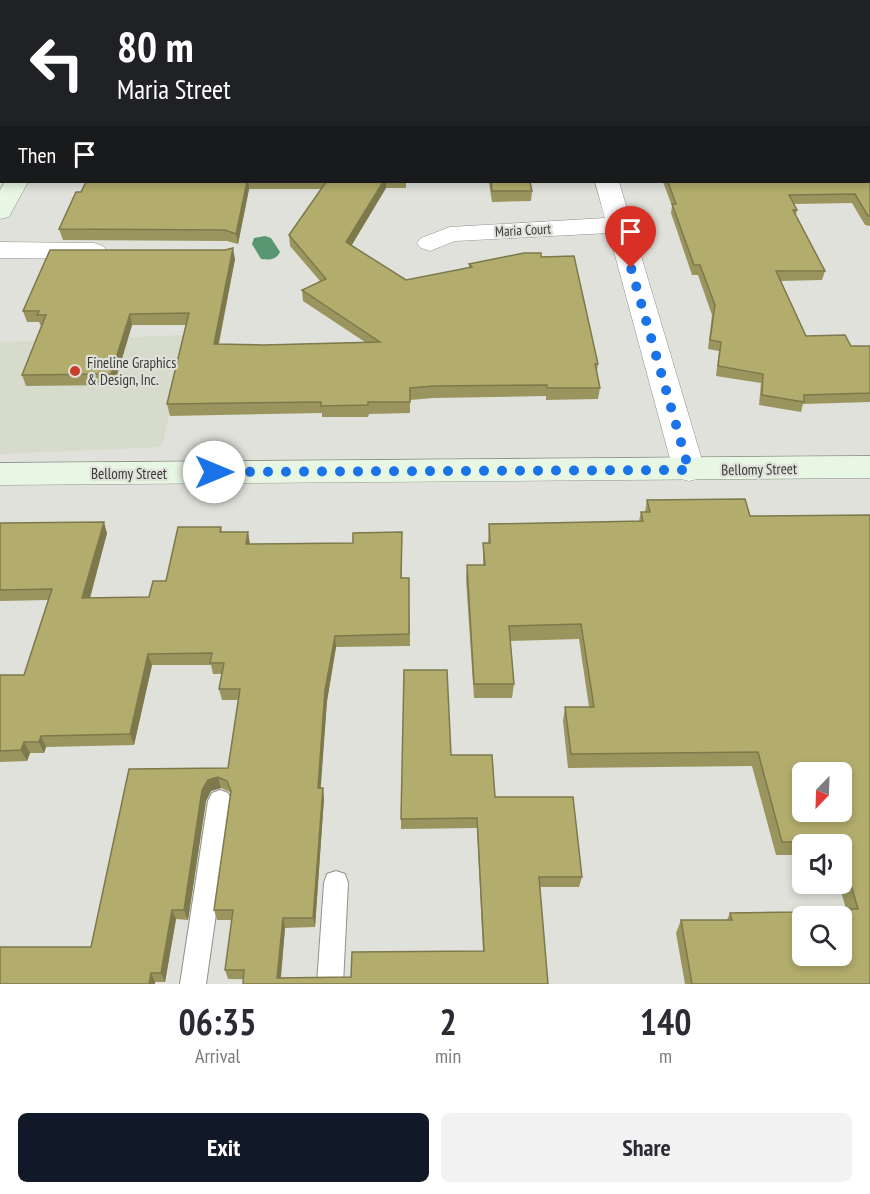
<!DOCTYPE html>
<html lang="en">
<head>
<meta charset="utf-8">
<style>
  body { margin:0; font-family:"PT Sans Narrow",sans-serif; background:#f2f2f3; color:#2b2b33; height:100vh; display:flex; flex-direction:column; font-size:22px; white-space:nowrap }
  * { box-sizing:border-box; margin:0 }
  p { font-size:20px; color:#7c7c81 }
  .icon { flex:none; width:33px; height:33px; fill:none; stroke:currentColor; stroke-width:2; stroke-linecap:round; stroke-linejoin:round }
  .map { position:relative; height:984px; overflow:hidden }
  .details { display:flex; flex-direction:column; background:#fff; flex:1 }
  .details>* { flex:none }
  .top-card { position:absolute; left:0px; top:0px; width:870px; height:183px; box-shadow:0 3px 9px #0003; background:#202124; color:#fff; overflow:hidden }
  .needle { width:39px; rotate:203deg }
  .fabs { position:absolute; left:792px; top:762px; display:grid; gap:12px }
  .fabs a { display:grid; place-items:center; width:60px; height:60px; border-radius:9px; background:#fff; box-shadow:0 3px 9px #0003; font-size:30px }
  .pin { position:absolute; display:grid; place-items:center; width:51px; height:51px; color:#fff; margin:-62px -26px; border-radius:50% 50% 50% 0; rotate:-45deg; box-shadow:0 0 6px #0007 }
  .pin .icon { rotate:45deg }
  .me { position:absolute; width:66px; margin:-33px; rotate:90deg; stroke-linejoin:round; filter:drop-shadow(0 0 4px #0008) }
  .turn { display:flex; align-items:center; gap:21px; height:126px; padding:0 18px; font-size:27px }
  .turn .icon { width:78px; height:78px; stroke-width:2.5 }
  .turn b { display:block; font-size:42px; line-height:51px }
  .then { display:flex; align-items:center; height:57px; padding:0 18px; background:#0003; gap:12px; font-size:22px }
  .eta { display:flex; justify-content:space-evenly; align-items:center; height:102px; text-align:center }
  .eta b { font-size:36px; font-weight:700; line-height:42px }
  .button { display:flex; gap:12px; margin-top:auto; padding:12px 18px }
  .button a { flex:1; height:69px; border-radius:9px; background:#111827; color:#fff; font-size:24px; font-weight:700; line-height:69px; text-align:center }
  .button a+a { background:#f2f2f3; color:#2b2b33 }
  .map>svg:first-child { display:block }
  .built { fill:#d6dbcc }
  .water { fill:#599773 }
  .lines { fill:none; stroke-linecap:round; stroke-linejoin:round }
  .service-casing { stroke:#8e908a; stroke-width:2 }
  .minor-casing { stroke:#8e908a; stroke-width:1 }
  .secondary-casing { stroke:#8e908a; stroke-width:1 }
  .service { fill:#fff; fill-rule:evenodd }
  .minor { fill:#fff; fill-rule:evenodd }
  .secondary { fill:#e8f7e4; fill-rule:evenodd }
  .wall { fill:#9a955e }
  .shaded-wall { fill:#7d794c }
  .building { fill:#b3ad6d; stroke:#7d794c; stroke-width:1.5; fill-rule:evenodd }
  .route { stroke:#1a73e8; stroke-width:10; stroke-dasharray:0 18 }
  .poi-dot { fill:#c93d2a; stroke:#dfe1da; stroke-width:2 }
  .labels { text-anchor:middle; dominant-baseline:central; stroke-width:4.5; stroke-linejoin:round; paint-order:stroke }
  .far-street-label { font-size:14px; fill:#3b3c39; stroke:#dfe1da }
  .poi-label { font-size:15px; fill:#3b3c39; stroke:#dfe1da; text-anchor:start }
  .street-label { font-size:15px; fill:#3b3c39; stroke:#dfe1da }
</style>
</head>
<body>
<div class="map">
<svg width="870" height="984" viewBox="0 0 870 984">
  <rect width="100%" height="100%" fill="#dfe1da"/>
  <!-- built -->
  <path class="built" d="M186,335L162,447L0,454V342Z"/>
  <!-- water -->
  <path class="water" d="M265,236L271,238L280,252C276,260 270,260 261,259L252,244L254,238Z"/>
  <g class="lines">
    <defs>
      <g id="service">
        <rect x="67" y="0" width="10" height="2"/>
        <rect x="259" y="0" width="10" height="2"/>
        <path d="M0,113H2L0,122Z"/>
        <path d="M220,790L228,793L232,801L206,984H180L208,801L212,793Z"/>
        <path d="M336,871L345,874L348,883L343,984H317L324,883L327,874Z"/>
      </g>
      <g id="minor">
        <path d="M550,0H568V2H551Z"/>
        <rect x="868" y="11" width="2" height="10"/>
        <path d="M595,182H619L705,470L700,478L689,481L678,478L673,470L609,233L455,241L430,251L421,248L417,243L421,238L450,227L605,218Z"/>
        <path d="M0,242L94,243L103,246L107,251L103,256L94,259L0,258Z"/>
      </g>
      <g id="secondary">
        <path d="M104,0H122L104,2Z"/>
        <path d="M5,182H28L9,217L0,219V190Z"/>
        <path d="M870,456V478L0,485V463Z"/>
      </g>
    </defs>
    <!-- service casing -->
    <use href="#service" class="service-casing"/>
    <!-- minor casing -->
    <use href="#minor" class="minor-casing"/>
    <!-- secondary casing -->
    <use href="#secondary" class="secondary-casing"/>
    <!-- service -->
    <use href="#service" class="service"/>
    <!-- minor -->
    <use href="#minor" class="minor"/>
    <!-- secondary -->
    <use href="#secondary" class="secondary"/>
  </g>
  <!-- wall -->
  <g class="wall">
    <path d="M870,127V226L865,225L852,203L794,204L797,210L796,215L825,271L822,280L780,281L806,336L851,346H870V402L803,404L801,412L759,405L761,383L716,376L719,351L708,349L712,315L698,275H692L671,213L672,206L663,182H868Z"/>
    <path d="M86,182H406V188H386L351,246L406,280L469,268V264L541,257L598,364L597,371L600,388L598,399L546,400V396L433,398L410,400V413L369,414L368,417H322V413L170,416L167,404L186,325H132L114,385L26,386L22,375L41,326L39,322H27L23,311L235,259L219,344L263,345L365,342L303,301L302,290L320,281L290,246L289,235L321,189H249L238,244L227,241L63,240L59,229L81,192Z"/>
    <path d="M489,182H530L532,191L531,201L492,202Z"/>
    <path d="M647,500L750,516L870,515V984H685L676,933L681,920H727L730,913L794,912L796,909H846L839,884H842V844H802V855H776L752,766L568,768L563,721L565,707H589L579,639L510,641L514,684L512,698H474L466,579L467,565H483V543H488L489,524L639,521L641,512H645Z"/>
    <path d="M0,523L107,533L90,598L149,597L221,527L222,532L250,544H402V578H409L410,646L336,647L327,701L320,788L324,798L315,927L285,928L281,978L351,977L483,951L477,828L401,829V819L451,755L495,797L582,877L579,887H540L548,984L228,979L225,970L232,920H217L214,910L231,794L230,792L221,788L211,791L206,801L188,920L176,919L165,982H155V984H0L91,947L129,769L228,768L238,700H222L219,689L222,674H213L211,665H152L134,745L46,747L44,753H30L27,761L0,762V675H24L48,600L0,601Z"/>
  </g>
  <!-- shaded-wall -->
  <g class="shaded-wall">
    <path d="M247,182H248L249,189L238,244L236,234Z"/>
    <path d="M383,182H386V188L347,253L346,242Z"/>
    <path d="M233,248L235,259L216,355L214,344Z"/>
    <path d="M130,314L132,325L114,385L111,374Z"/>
    <path d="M104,522L107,533L87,609L82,598Z"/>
    <path d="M248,532L250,544H246Z"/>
    <path d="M335,636L336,647L327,701L320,798L318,788L325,690Z"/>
    <path d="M148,654L152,665L134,745L130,734Z"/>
    <path d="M41,736L46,747L44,753L39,742Z"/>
    <path d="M24,742L30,753L27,761L21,750Z"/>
    <path d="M218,777L221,788L211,791L206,801L188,920L184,910L202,790L208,780Z"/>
    <path d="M323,788L324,798L315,927L313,918Z"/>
    <path d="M172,910L176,919L165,982L161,973Z"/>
    <path d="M283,918L285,928L280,984L277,978Z"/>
    <path d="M151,973L155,982V984H149Z"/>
  </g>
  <!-- building -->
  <g class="building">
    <path d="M167,0H253V2H166Z"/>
    <rect x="335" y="0" width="73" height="2"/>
    <rect x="464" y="0" width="55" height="2"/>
    <rect x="592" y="0" width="272" height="2"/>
    <path d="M868,125L870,127V216H868L855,194L789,195L797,210H793L825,271H776L806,336L845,335L851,346H870V393L804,395V402L762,395L763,374L718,366L721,342L710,340L715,305L700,265H694L672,204H676L668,182H868Z"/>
    <path d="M86,182H247L236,234L225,230L59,229L76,192H81Z"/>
    <path d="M326,182H383L346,242L406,280L472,267L469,264L524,253H541V257L574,256L598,364H595L600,388H547V385L433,386L410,388V402H368V405L321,406V402L167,404L189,313L130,314L111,374L22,375L46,315H37L39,311H23L50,250H225L233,248L214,344L263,345L380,342L302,290L326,279L289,235Z"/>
    <path d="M491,182H530L532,191H492Z"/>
    <path d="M745,499L750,516L870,515V984H692L681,920H732L730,913L797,912L796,909H858L842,854V844H838V842H782L758,752L571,754L565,707H594L581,624L509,626L514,684H474L467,565H485L483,543H490L489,524L643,521L641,512H650L647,500ZM802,772H842V812H802ZM802,916H842V956H802Z"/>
    <path d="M104,522L82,598L149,597L153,581H166L178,527H221L220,532H248L246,544L353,543V533L402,532L401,578H409V634L335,636L325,690L318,788H323L313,918H283L277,978L351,977L352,952L484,951L477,818L401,819L404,670H447L451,755H492L495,797H573L582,877H539L548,984H243L244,970H225L233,910H214L231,791L227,781L218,777L208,780L202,790L184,910H172L161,973H151L149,984H0V947H91L129,769L228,768L240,689H219L224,663H210L212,653L148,654L130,734L41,736L39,742H24L21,750L0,751V675H24L52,589L0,590V523Z"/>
  </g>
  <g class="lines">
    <!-- route -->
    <path class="route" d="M214,472L689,470L631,268"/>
  </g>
  <!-- markers -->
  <circle class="poi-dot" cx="75" cy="371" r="6"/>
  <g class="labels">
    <!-- far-street labels -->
    <g class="far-street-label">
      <text transform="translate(523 230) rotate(-3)">Maria Court</text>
    </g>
    <!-- poi labels -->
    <g class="poi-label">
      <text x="87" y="362">Fineline Graphics<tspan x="87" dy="17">&amp; Design, Inc.</tspan></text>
    </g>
    <!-- street labels -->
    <g class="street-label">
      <text transform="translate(759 469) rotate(-1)">Bellomy Street</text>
      <text x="129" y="473">Bellomy Street</text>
    </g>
  </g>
</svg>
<div class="fabs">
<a><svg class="needle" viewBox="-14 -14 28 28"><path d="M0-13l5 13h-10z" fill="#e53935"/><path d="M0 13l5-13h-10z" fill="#7c7c81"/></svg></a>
<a><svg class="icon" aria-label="sound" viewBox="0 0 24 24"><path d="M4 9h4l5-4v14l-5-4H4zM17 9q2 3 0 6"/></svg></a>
<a><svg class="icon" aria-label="search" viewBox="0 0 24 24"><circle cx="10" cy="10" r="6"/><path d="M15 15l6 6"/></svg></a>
</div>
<div class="pin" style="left:631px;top:268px;background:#d93025"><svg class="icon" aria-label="arrive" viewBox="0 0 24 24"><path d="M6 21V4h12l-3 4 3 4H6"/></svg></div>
<svg class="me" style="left:214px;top:472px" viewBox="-20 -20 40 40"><circle r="19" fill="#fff"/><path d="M0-13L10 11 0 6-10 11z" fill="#1a73e8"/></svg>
<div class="top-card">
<div class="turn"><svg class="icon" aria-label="left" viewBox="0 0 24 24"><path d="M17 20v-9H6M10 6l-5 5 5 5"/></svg><div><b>80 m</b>Maria Street</div></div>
<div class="then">Then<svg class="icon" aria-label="arrive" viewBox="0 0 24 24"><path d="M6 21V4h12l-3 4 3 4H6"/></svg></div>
</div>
</div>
<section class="details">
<div class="eta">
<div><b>06:35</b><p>Arrival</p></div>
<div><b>2</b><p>min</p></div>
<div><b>140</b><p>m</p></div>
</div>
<div class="button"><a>Exit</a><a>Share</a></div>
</section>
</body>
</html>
